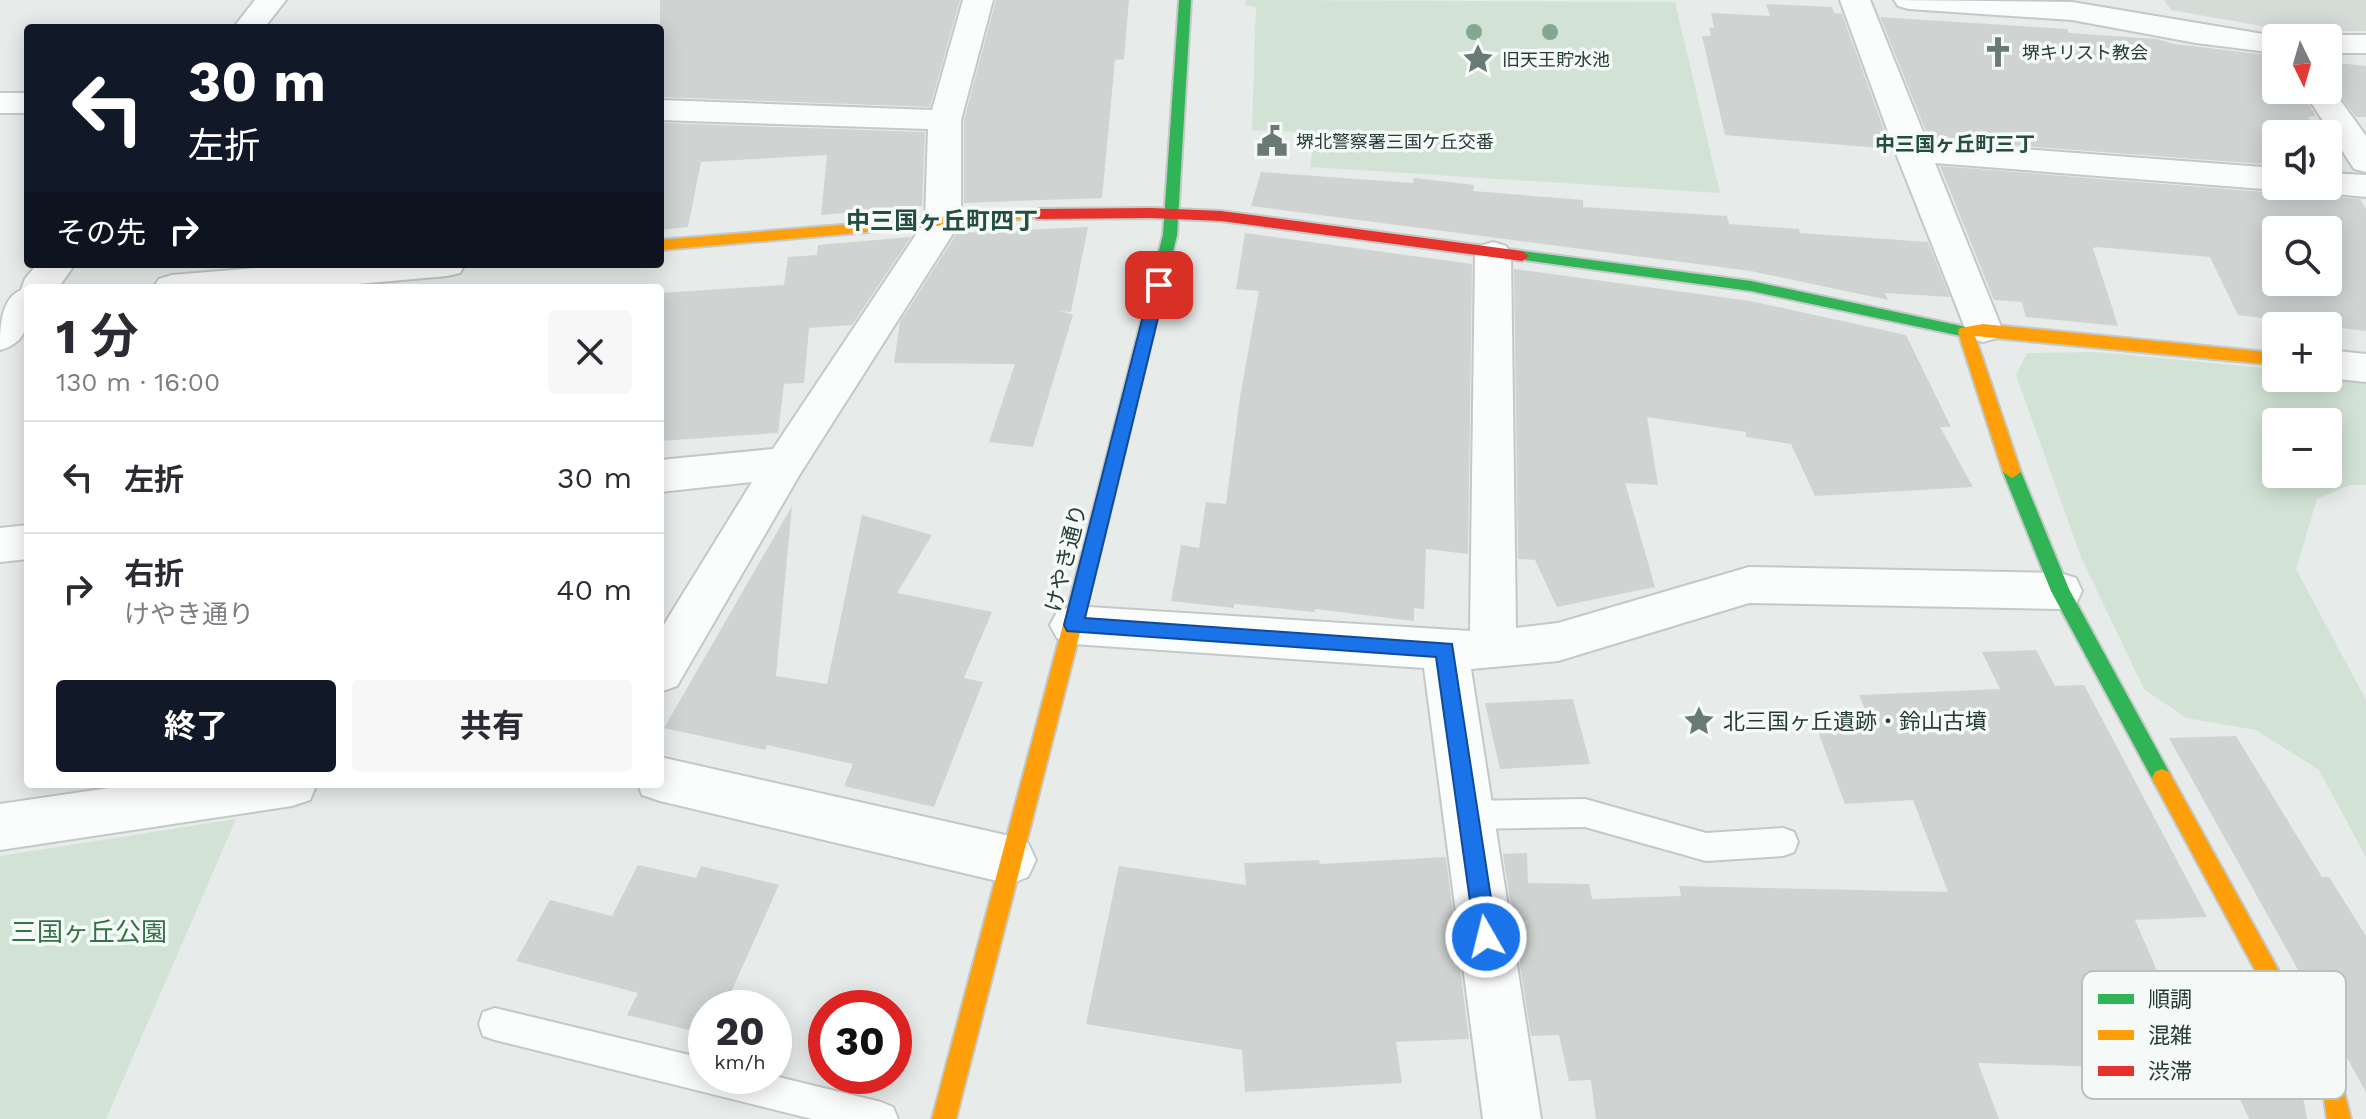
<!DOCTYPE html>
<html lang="ja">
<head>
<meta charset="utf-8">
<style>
  body { margin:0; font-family:"Work Sans","Noto Sans JP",sans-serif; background:#f7f7f7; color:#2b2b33; height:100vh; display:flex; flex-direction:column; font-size:30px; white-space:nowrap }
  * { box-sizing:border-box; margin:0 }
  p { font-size:26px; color:#7c7c81 }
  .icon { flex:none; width:44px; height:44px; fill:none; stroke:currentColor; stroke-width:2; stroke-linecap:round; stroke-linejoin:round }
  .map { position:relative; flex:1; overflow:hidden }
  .sheet { position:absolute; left:24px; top:284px; width:640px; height:504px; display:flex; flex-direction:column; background:#fff; border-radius:8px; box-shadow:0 4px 20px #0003 }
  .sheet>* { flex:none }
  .guide { position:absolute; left:24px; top:24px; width:640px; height:244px; border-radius:8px; box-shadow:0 4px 20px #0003; background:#111827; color:#fff; overflow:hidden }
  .needle { width:52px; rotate:175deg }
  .buttons { position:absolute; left:2262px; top:24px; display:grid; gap:16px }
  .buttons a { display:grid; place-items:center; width:80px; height:80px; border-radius:8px; background:#fff; box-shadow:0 4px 20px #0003; font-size:40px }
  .speed { position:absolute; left:688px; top:990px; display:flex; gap:16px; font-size:40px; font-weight:700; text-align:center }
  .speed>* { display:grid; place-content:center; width:104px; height:104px; border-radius:50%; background:#fff; box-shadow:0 4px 20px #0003; line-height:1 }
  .speed small { font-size:20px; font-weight:400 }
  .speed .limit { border:12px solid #d22; background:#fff; color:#111 }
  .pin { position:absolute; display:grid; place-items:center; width:68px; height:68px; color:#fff; margin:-34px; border-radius:16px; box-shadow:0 4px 12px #0006 }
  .me { position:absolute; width:88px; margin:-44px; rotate:352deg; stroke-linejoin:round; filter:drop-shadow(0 0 6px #0008) }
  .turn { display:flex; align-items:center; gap:28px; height:168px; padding:0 32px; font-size:36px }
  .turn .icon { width:104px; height:104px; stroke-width:2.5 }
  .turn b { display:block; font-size:56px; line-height:68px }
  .then { display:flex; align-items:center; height:76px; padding:0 32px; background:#0003; gap:16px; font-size:30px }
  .round { display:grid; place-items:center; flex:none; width:84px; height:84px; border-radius:8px; background:#f7f7f7 }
  .head { display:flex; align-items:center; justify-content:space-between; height:136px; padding:0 32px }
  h1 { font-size:48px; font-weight:700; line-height:60px }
  .primary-button { display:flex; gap:16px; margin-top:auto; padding:16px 32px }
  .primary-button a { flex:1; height:92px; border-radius:8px; background:#111827; color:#fff; font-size:32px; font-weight:700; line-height:92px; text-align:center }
  .primary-button a+a { background:#f7f7f7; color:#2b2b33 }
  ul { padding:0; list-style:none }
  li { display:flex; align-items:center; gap:24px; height:112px; padding:0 32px; border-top:2px solid #e1e1e2 }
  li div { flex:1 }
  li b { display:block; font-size:30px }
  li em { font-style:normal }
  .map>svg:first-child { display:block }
  .built { fill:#d5dcd8 }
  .green { fill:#d2e3d5; fill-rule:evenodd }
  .building { fill:#cfd4d2; fill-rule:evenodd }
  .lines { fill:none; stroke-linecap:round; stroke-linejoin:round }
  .lane-casing { stroke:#c4c8c6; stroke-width:4 }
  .street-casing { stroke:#c4c8c6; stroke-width:4 }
  .fast-casing { stroke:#c3c9c6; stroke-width:4 }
  .slow-casing { stroke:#c3c9c6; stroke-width:4 }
  .jam-casing { stroke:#c3c9c6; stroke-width:4 }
  .lane { fill:#fbfcfc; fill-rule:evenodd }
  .street { fill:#fbfcfc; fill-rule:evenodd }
  .fast { fill:#30b455; fill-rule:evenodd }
  .slow { fill:#ff9f0a; fill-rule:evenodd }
  .jam { fill:#e5322d; fill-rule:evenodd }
  .tree { fill:#84a88f }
  .route { fill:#1a73e8; stroke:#114b97; stroke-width:2 }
  .labels { text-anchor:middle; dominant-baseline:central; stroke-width:7; stroke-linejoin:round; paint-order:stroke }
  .far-poi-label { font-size:18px; fill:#253d35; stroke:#f5f9f7; text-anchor:start }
  .far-neighbourhood-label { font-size:20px; font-weight:bold; fill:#234e40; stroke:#f5f9f7 }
  .street-label { font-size:22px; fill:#253d35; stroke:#f5f9f7 }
  .poi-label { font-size:22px; fill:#253d35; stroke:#f5f9f7; text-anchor:start }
  .neighbourhood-label { font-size:24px; font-weight:bold; fill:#234e40; stroke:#f5f9f7 }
  .near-park-label { font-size:26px; fill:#337146; stroke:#f5f9f7 }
  .key { fill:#f5f9f7; stroke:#b7c1bd; stroke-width:2 }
  .key-label { font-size:22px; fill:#253d35 }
</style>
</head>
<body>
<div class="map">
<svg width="2366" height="1119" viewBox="0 0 2366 1119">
  <rect width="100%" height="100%" fill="#e7ebe9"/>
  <!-- built -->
  <path class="built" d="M2164,0H2366V31H2290L2171,10Z"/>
  <!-- green -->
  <g class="green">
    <path d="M1246,0L1675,2L1720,193L1311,167L1313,133L1252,130L1256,7L1245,5Z"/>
    <path d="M2096,352L2276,369V378L2366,379V485H2350L2317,499L2296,569L2366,700V857L2319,770L2256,730L2186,718L2144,689L2081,557L2016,375L2027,353ZM2276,422H2328V474H2276Z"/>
    <path d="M236,819L106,1119H0V856Z"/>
  </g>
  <!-- building -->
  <g class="building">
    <path d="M660,0H960L930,107L660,97Z"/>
    <path d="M996,0H1129L1124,59L1115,60L1102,198L964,203V120Z"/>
    <path d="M1766,4L1832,7L1834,13L1842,14L1891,149L1725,135L1702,36H1711L1709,27L1714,28L1711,13L1770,16Z"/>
    <path d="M1880,17L2067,29L2069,33L2157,39L2174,44L2276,56V90H2300L2316,116L2308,117L2318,134H2276V165L1929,139Z"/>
    <path d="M2328,62L2366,66V117H2356L2328,80Z"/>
    <path d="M660,123L925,132L922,206L821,215L827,155L701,162L688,227L660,230Z"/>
    <path d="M1940,166L2276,193L2292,186H2309L2316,195L2360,199L2366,209V331L2238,315L2210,257L2097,247L2093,248L2118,326L2026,317L2022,302L1994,300ZM2276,230H2328V282H2276Z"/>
    <path d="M1261,172L1413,183L1414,178L1474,185L1473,191L1583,200V207L1727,216L1729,224L1799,229L1800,233L1928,242L1950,297L1885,293L1888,300L1751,271L1251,206Z"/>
    <path d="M1088,227L1071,312L1060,311L1073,315L1033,447L989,442L1015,364L894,363L900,322L957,233Z"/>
    <path d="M1245,233L1472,264L1468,554L1426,549L1424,609L1414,608V621L1315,609V612L1234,604V608L1171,601L1181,545L1199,548L1206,502L1226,504L1240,397L1259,291L1236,289Z"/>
    <path d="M911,237L852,325L809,328L804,383L784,384L778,433L660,441V293L784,285L788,257L817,255L818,245Z"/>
    <path d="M1514,269L1750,301L1906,335L1951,427H1940L1973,487L1815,496L1791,444L1746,437V432L1647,417L1658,485L1625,483L1655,587L1557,607L1535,560L1518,559Z"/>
    <path d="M792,506L776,676L827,684L862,515L932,535L897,593L992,612L964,678L983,682L934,807L844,786L853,764L767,745L765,750L664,728Z"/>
    <path d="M2036,650L2055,686L2084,685L2207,917L2135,920L2172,1005L2253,1006L2304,1102L2307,1119H2249L2227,1071L1978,1063L1999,1119H1596L1591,1080L1569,1081L1559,1035L1531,1036L1503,854L1527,853L1528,883L1589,884L1592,899L1681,896L1679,886L1948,892L1913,800L1845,804L1818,732L1873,730L1859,695L2000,689L1982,652Z"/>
    <path d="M1573,699L1590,764L1500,769L1485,703Z"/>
    <path d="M2236,736L2322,877H2329L2366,936V1092L2169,738Z"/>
    <path d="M1446,857L1469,1039L1396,1042L1402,1083L1245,1092L1242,1050L1086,1024L1119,866L1246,885L1244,863L1319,860L1320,864Z"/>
    <path d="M638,865L696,878L701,866L779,885L724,1008H706V1034L627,1015L638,993L516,961L550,900L612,916Z"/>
  </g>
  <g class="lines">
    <defs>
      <g id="lane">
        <path d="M1585,799L1706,833L1783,828L1794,832L1798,842L1794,852L1783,856L1706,861L1585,827L1469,829L1458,825L1454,815L1458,805L1469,801Z"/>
        <path d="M495,1008L706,1059V1076H774L881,1102L893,1107L898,1119H812L495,1040L483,1036L479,1024L483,1012Z"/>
      </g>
      <g id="street">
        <path d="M255,0H286L264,28H233Z"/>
        <path d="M963,0H993L961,120V221L800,474L677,686L660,692V631L752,482L660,492V460L773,449L925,221L928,129L660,120V100L932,110Z"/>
        <path d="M1840,0H1870L1927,142L2276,168V186H2289L2276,190L1935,163L2002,329L1997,338L1983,342L1969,338L1895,151Z"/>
        <path d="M1894,0L2072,2L2287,38H2276V53L2196,43L2072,20L1909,9L1898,6Z"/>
        <path d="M2328,35H2366V53H2328V38H2317Z"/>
        <path d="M2328,83L2366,136V172L2354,169L2303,90H2328Z"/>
        <rect x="0" y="93" width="28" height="20"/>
        <path d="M2328,173L2366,175V197L2316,192L2312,186H2328Z"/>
        <path d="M1493,242L1506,246L1511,254L1516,628L1558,623L1749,567L2060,573L2076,578L2082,591L2076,604L2060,609L1749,603L1558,661L1471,669L1541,1119H1483L1424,668L1073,644L1057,638L1050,625L1057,612L1073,606L1470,631L1475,254L1480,246Z"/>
        <path d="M37,264H75L58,288H28C28,316 33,341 0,350C0,329 0,299 21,290L25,279Z"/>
        <path d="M306,264H465L460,273L447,276L313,288H153L159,279L172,275Z"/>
        <path d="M2328,350L2366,354V382L2328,378Z"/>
        <path d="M28,525V559L0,562V528Z"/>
        <path d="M660,757L1010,836L1028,843L1036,860L1028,877L1010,884L660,801L642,795L638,784H660Z"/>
        <path d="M136,784H317L310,800L292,806L0,850V804Z"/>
      </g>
      <g id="fast">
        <path d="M1179,0H1191L1177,235L1104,538L1101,543H1089L1086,538L1163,235Z"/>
        <path d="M1522,251L1751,281L1966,327L1974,332L1966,337L1751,291L1517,259L1515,256Z"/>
        <path d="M2012,466L2021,472L2069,589L2169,772L2172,778L2169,784L2162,787L2155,784L2051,591L2003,472Z"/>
      </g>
      <g id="slow">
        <path d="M1037,209L1044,214L1042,217L660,250V240Z"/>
        <path d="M1983,324L2276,353V365L1975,336L2021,472L2012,478L2003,472L1958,332L1960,328Z"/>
        <path d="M1095,531L1101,533L1104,538L956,1119H932L1086,538L1089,533Z"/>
        <path d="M2162,769L2169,772L2343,1087L2351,1119H2327L2324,1098L2155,784L2152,778L2155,772Z"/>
      </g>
      <path id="jam" d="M1151,208L1221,211L1522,251L1529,256L1522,261L1221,221L1151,218L1037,219L1030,214L1037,209Z"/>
    </defs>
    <!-- lane casing -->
    <use href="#lane" class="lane-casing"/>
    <!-- street casing -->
    <use href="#street" class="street-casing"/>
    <!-- fast casing -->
    <use href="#fast" class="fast-casing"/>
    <!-- slow casing -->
    <use href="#slow" class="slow-casing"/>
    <!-- jam casing -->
    <use href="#jam" class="jam-casing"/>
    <!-- lane -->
    <use href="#lane" class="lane"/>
    <!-- street -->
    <use href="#street" class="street"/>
    <!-- fast -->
    <use href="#fast" class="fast"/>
    <!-- slow -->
    <use href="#slow" class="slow"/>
    <!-- jam -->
    <use href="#jam" class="jam"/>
  </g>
  <!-- trees -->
  <g class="tree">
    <circle cx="1474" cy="32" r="8"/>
    <circle cx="1550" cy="32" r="8"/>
  </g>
  <!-- route -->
  <path class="route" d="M1159,279L1166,285L1085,618L1452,644L1497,937L1494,944L1486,948L1478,944L1475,937L1436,657L1067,631L1064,625L1151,285Z"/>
  <!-- icons -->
  <defs>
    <symbol id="church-bare" viewBox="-9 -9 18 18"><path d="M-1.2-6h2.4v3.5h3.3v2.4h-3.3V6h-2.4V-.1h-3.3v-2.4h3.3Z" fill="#697a74" stroke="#f5f9f7" stroke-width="2.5" paint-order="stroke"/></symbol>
    <symbol id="sight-bare" viewBox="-9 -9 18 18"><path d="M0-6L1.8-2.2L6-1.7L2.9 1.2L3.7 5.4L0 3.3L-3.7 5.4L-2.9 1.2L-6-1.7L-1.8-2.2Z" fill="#697a74" stroke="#f5f9f7" stroke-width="2.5" paint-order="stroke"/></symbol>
    <symbol id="civic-bare" viewBox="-9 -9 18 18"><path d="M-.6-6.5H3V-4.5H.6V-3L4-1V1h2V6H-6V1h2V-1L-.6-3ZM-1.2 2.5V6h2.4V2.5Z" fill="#697a74" stroke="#f5f9f7" stroke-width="2.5" paint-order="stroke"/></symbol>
  </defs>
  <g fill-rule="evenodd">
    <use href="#church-bare" x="1976" y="30" width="44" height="44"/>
    <use href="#sight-bare" x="1456" y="37" width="44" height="44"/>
    <use href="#civic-bare" x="1250" y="119" width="44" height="44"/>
    <use href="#sight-bare" x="1677" y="699" width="44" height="44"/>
  </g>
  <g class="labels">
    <!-- far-poi labels -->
    <g class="far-poi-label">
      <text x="2022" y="52">堺キリスト教会</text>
      <text x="1502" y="59">旧天王貯水池</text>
      <text x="1296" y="141">堺北警察署三国ケ丘交番</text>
    </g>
    <!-- far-neighbourhood labels -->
    <g class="far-neighbourhood-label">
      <text x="1955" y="144">中三国ヶ丘町三丁</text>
    </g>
    <!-- street labels -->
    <g class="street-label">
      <text transform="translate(1066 558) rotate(-76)">けやき通り</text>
    </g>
    <!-- poi labels -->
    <g class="poi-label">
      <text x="1723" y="721">北三国ヶ丘遺跡・鈴山古墳</text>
    </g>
    <!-- neighbourhood labels -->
    <g class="neighbourhood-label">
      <text x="942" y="221">中三国ヶ丘町四丁</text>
    </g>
    <!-- near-park labels -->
    <g class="near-park-label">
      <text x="89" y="932">三国ヶ丘公園</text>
    </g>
  </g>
  <!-- legend -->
  <rect x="2082" y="971" width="264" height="128" rx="12" class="key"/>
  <rect x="2098" y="994" width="36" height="10" fill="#30b455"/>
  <rect x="2098" y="1030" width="36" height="10" fill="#ff9f0a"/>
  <rect x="2098" y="1066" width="36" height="10" fill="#e5322d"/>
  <g class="key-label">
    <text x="2148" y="1007">順調</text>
    <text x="2148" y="1043">混雑</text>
    <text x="2148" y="1079">渋滞</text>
  </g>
</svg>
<div class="buttons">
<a><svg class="needle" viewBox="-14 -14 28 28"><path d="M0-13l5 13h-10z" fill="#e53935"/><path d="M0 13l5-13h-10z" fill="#7c7c81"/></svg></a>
<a><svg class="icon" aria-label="sound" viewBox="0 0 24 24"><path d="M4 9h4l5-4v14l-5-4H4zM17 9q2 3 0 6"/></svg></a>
<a><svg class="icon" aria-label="search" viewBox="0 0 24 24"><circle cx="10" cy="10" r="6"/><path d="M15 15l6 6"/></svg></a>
<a>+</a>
<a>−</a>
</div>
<div class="speed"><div>20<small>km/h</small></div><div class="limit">30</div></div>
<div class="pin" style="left:1159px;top:285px;background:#d93025"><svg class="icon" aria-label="arrive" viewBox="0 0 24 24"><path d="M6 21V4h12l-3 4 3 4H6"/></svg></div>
<svg class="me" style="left:1486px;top:937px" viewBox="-20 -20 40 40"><circle r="17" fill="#1a73e8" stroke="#fff" stroke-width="3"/><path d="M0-11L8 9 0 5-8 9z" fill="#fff"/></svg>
<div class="guide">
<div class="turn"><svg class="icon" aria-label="left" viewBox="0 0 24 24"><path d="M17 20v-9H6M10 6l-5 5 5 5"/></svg><div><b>30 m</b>左折</div></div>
<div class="then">その先<svg class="icon" aria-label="right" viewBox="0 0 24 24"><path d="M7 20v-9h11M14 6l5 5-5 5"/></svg></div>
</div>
<section class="sheet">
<div class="head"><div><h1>1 分</h1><p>130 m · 16:00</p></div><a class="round"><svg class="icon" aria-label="close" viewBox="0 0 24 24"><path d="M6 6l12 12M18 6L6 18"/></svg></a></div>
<ul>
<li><svg class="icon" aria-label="left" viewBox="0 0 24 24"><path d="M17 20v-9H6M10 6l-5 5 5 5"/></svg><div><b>左折</b></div><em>30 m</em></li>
<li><svg class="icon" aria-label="right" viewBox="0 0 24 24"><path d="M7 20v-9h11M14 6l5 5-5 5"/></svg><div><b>右折</b><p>けやき通り</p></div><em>40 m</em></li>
</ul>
<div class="primary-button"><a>終了</a><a>共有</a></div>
</section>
</div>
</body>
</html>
